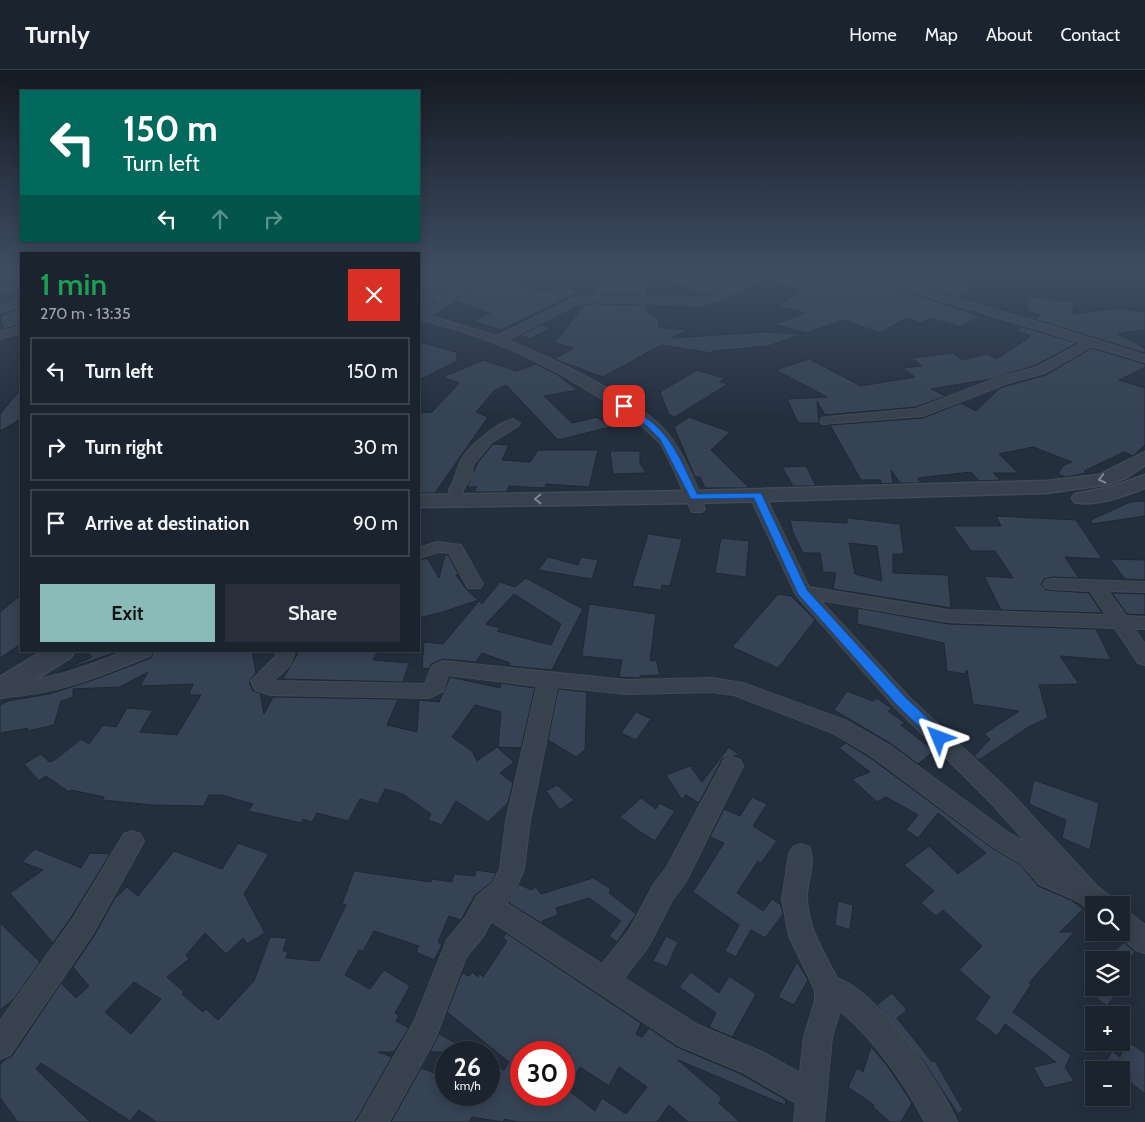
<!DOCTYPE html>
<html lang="en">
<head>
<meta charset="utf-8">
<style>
  body { margin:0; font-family:Cabin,sans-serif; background:#282f3a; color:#f1f3f6; height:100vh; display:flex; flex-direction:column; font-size:19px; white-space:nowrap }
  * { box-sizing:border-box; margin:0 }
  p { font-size:16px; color:#a0a4aa }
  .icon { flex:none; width:28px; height:28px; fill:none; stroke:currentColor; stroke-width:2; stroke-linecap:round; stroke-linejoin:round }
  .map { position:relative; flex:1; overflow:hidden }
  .details { position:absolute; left:20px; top:182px; width:400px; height:400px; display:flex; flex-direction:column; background:#1b232e; border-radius:0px; box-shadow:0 2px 12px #0003,0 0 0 1px #39404a }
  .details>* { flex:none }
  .top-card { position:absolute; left:20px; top:20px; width:400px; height:152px; border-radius:0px; box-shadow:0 2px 12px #0003,0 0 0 1px #39404a; background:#00695c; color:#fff; overflow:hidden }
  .fabs { position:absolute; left:1085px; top:826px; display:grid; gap:10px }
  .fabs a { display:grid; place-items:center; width:45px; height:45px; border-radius:0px; background:#1b232e; box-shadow:0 2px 12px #0003,0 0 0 1px #39404a; font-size:25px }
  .speed { position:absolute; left:435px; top:971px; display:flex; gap:10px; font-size:25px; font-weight:700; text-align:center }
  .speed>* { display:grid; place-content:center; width:65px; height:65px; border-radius:50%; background:#1b232e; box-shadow:0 2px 12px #0003,0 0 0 1px #39404a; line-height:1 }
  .speed small { font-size:12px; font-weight:400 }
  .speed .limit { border:8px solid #d22; background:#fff; color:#111 }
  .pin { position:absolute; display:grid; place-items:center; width:42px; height:42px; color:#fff; margin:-21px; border-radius:10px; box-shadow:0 2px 8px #0006 }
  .me { position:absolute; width:55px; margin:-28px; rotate:314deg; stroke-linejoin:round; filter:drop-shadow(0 0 4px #0008) }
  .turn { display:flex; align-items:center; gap:18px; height:105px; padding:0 20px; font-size:22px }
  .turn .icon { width:65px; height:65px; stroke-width:2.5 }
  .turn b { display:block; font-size:35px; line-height:42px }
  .lanes { display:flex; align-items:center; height:48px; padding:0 20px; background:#0003; justify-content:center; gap:25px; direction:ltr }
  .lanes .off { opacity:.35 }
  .round { display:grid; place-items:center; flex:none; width:52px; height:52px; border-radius:0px; background:#282f3a }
  .summary { display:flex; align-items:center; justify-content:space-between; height:85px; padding:0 20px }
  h1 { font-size:30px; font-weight:600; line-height:38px; color:#1e9e55 }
  .cta { display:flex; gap:10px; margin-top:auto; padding:10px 20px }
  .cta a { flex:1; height:58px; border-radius:0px; background:#8bbbb9; color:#111; font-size:20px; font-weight:600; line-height:58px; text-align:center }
  .cta a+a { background:#282f3a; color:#f1f3f6 }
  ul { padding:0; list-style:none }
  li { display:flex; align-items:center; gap:15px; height:68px; margin:0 10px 8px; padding:0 10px; border:2px solid #39404a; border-radius:0px }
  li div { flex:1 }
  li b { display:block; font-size:19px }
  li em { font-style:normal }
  header { display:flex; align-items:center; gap:30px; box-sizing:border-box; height:70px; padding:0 25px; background:#1b232e; border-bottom:1px solid #39404a }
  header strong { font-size:24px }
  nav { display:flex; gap:28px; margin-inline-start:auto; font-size:18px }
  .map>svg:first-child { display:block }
  .building { fill:#364354; stroke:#1f2835; fill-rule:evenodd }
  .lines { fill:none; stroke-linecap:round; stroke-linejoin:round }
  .service-casing { stroke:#414a57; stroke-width:2 }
  .minor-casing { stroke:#414a57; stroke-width:2 }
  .tertiary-casing { stroke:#414a57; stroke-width:3 }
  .service { fill:#38414e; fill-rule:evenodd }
  .minor { fill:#38414e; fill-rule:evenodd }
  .tertiary { fill:#38414e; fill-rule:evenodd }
  .oneway { stroke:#7c8592 }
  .route { fill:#1a73e8; stroke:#114b97 }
</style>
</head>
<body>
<header>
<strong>Turnly</strong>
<nav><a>Home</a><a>Map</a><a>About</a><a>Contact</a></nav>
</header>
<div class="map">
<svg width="1145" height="1052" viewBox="0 0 1145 1052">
  <rect width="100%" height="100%" fill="#242f3e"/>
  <!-- building -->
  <g class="building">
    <path d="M459,200H473L467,209L445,225L427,211Z"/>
    <path d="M487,200H512L505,209L546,223L558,217L578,222L501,260L473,251L490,243L455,231L468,221Z"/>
    <path d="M692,200H767L707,224L664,211Z"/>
    <path d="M784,200H839L980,246L960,257L931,248L921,253L906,248L880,263L844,250L806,263L774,254L806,243L777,236L801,221L766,209Z"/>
    <path d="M862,200H893L903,203L909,200L931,207L938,204L972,213L964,217L973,219L958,227Z"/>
    <path d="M623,208H647V226L592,224L603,210H623Z"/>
    <path d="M419,218L435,232L421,240H419Z"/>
    <path d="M1028,226L1075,232L1072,244L1119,238L1145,242V260L1118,264L1145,278V283L1034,249L1041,245L1027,241Z"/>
    <path d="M591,234L647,235V243L658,248L659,257L687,260L671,268L765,262L803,264L768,276L713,281L712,283L661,275L603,307L554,289L574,278L555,273L584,235Z"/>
    <path d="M17,239L21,241V254L4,259L0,247Z"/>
    <path d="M541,255L551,258L530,269L520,265Z"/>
    <path d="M1022,257L1077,273L1036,295L991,309L931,319L946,326L916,337L825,345L817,331L819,353H798L787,329L827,327L776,300L809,289L861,316L915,307L903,298L922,296L912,288L953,283L962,290L987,284L997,289L1031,266L1016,261Z"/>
    <path d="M419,272L456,282L457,291L419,310Z"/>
    <path d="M1092,278L1145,294V297L1119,310L1145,318V375L1133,386L1124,382L1084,401L1087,403L1066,407L1058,404L1064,395L1072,392L1033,377L999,384L1018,403H993L1000,410L979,411L971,402L918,408L921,413H900L891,400L893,413L882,414L880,410H861L830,355L923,348L961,333L976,341L1000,318L1046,305Z"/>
    <path d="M483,290L517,301L536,294L556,304L578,320L544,326L572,353L597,347L610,357L558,370L506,315L494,321L476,342L488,347L435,423H419V343L432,342L459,313L443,307Z"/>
    <path d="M697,300L724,308L720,312L728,314L675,347L669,345L660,322Z"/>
    <path d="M21,319V349L0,361V344Z"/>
    <path d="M689,347L730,362L711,380L749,418H705L700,407H695L674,357Z"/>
    <path d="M493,374L509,375L502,390L530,392L538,380H598L589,417L546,414L545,418L509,416L507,422H474L477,417H467L478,392Z"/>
    <path d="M610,381H640V393L646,403L613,404Z"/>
    <path d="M806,396L816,416H793L782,397Z"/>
    <path d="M1145,431V446L1092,454L1091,450L1130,432Z"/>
    <path d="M996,446L1076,450L1102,489L1065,487L1079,508L1052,507L1044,509L1041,514L1046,520L1089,523L1102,543L1001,540L984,506L1013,508L995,481H971L953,456H1001Z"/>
    <path d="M847,448L900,454L904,484H893V503L948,505L951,538L833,519L836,503L823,502L820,483H803L793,463L790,450L847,453ZM849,473L877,476L882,511L855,504Z"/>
    <path d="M648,464L682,469L670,516L662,515L661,520L632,516Z"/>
    <path d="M721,468L749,471L746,507L715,503Z"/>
    <path d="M445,485H448L459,505H456L466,519L478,530L443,542L419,548V490L427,488L439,508Z"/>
    <path d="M548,487L578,495L581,487L598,490L592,509L538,500Z"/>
    <path d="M1110,489L1145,490V510L1125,509Z"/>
    <path d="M526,508L583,539L552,600L509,596L510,593L482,583L476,592L443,589L431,594L429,599L422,598L424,572L443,574L479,531L482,534L500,512L515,517ZM514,524L561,554L551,575L497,561L500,558L486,554Z"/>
    <path d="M1112,523L1145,524V545L1127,544Z"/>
    <path d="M778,524L791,526L815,550L778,598L732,577Z"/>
    <path d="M21,525V574L0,588V542Z"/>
    <path d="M589,534L656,544L650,591L656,590L660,605L640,606L639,608L619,607L622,590L582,586Z"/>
    <path d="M858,538L948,554L1096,559L1111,590L1060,586L1079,614L1039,615L1048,648L1030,656L979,690L974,686L990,669L984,664L1019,641L973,634L967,600L965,604L947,601L944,573L857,554Z"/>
    <path d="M87,581H119L59,602L92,587Z"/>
    <path d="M154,581H252L256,603L249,612L253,621L260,623L264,644L273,627L398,629L387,655L417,662L419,630L439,632L450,607L500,618L501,613L535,618L521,678L498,677L501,642L475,635L452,667L472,681L477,691L497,677L514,692L500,703L513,713L508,733L488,752L456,731L442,755L428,750L431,744L403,724L385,719L378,734L360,729L348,751L317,743L312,752L303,749L301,753L248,741L253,734L221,725H209L204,736L153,735L103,730L104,727L71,720L69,722L46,706L39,711L24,694L41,684L49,692L55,690L81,669L89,674L103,655L116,657L127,638L153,640L140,662L177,665L201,625H189L193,614L140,616L148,602L120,617L73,619V627L61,631L54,655L27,661L28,658L0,663V635L8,631L49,624L96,609L151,588Z"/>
    <path d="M299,581H378L373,590L409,593L403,612L283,609Z"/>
    <path d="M558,619L587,622L585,680L576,687L548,670Z"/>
    <path d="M847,621L873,631L877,628L892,639L888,641L905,653L901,655L934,681L918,694L890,673L834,640Z"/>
    <path d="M636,642L651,649L636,670L621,663Z"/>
    <path d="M846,673L872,689L992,778L1021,795L1038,816L1071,830L1083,839L1060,862H1074L1029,913L1031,915L1013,942L1071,985L1065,997L1074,1011L1045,1018L1033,997L1056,992L1005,954L997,966L975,949L990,927L959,900L982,876L943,840L936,846L921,833L934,821L904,795L929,776L958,804L986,783L938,743L918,768L906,760L918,745L886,727L877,732L852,709L870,702L839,678Z"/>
    <path d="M729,677L739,685L722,689L699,733L686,725L682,730L666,705L690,696L702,712Z"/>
    <path d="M1034,710L1099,733L1090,780L1062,768L1066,750L1029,734Z"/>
    <path d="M557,715L574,730L560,740L546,721Z"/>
    <path d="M752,727L767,734L753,756L777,771L761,793L758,791L737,823L763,841L772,829L781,835L783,844L765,868L751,860L736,887L725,881L739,855L693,822L724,773L710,767L724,739L740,746Z"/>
    <path d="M641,728L656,739L659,733L675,741L655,771L642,763L620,747Z"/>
    <path d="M238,773L269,784L244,824L265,863L247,874L243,868L226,884L205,863L186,885L189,889L167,907L184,922L182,924L203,942L206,939L218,950L254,911L270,867L287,868L283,881H288L286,888L319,891L346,835L342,834L354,801L431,812L432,809L452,812L454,804L475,806L476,800L496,803L492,812L475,825L461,850L449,846L438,872L442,875L434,890L416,882L419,876L374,861L363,881L359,880L345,905L370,919L384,900L410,916L395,943L399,946L396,951L409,958L394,982H378L392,987L355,1052H156L139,1040L130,1051L41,993L36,999L90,1052H18L0,1028V995L4,990L12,986L61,913L76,928L89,916L73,897L94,866L115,828L127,817L138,826L174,781L222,799ZM134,912L161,929L131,964L105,942Z"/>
    <path d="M35,779L81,798L90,783L110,784L72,846L53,873L10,823L43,800L22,792Z"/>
    <path d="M593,808L611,819L609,823L636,844L617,872L609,866L621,851L589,828L556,838L558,845L542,851L543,854L509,833L519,814L531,820L536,817L541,824Z"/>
    <path d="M838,831L853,835L850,860L835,855Z"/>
    <path d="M0,853L40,892L14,929L0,940Z"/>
    <path d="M506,863L641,953L636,964L642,967L649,958L677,977L741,1004L786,1030L785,1035L678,990L722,1028L719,1033L740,1052H688L669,1035L657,1052H518L504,1049L503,1052L472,1047L470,1052H391L421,998L446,1007V1025H489V992L504,1000L509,992L447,942L462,903L469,906L472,902L478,907L479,903L483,907L507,871L503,868ZM521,982H564V1025H546L541,1033L521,1029ZM580,997L609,1016L619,997L647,1017L626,1044L602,1028L595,1041L567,1019Z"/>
    <path d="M666,866L678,872L667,897L653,891Z"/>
    <path d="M1124,872L1135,882L1127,890H1106Z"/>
    <path d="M797,892L808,910L794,935L778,927Z"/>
    <path d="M691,902L719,923L729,906L756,924L733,966L739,970L709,957L716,943L679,917Z"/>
    <path d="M1083,918H1120L1107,936Z"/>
    <path d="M892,923L907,940L897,948L932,992L935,991L963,1040L958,1044L924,992L877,935Z"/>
    <path d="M439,964L472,982H430Z"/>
    <path d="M1127,971L1145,983V1024L1121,1005V1000H1114L1105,993L1112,981L1120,987Z"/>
    <path d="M871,977L886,994L912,1033L901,1052H890L873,1037L874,1035L848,1017L857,998L863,1002Z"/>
  </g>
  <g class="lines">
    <defs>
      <path id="service" d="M1088,200H1093L1094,202L1090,203Z"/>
      <g id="minor">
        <path d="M6,200H18L0,209V202Z"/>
        <path d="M475,200H485L467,220L431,246L497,266L572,229L591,226L699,229C726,221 753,200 782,200L721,229L699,235L591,232L575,235L507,270C550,287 639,329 668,364C685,385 696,413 705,439L702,442H692L675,402L661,374L632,347L557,302L513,280L467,263L419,249V243L438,232L419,216V208L445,227L468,210Z"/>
        <path d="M841,200H856L1028,249L1145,285V292L1092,276L1045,303L1008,313L923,346L822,354L820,351L822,348L827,347L916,339L1000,307L1037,297L1082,273Z"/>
        <path d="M21,213V219L5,223L0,220Z"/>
        <path d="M21,229V235L0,243V236Z"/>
        <path d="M21,256V263L0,269V262Z"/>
        <path d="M513,349L520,353L518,356L491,373L473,395L472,405L463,420L461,433H451L449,420C455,410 455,405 459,395C464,379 497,353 513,349Z"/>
        <path d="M757,420L765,425L809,517L948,540L1106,545L1090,521L1052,519L1046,518L1043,514L1046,510L1052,509L1145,512V522L1108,521L1126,546L1145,547V559H1134L1145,574V595L1138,593L1115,558L948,552L820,530L908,626L1010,722L1096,815L1111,827L1115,835H1094V843L1078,831L1039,814L1022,794L993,777L873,687L833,663L734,625L712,622L627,624L557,617L530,751L524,799L511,829L506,833L602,894L630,859L654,814L667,797L724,690L732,687L740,690L743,696L685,813L672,830L648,877L624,908L698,955L762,982L800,1003L804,967L815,931V920L789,866L782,829L789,784L793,777L801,774L809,777C817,793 806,812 807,829C808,858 824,883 837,908C879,924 940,1011 957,1052H925C906,1015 873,967 840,941L832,967L824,1052H794L796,1033L742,1002L678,975L491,851L484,865L466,887L435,969L389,1052H357L415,950L447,870L466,847L477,826L493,813L500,799L506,751L537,616L448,605L443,621L429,628L271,625L255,620L251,611L275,587L276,581H295L290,595L273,611L425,614L432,596L443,591L627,610L712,608L743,613L847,651L889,675L1009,763L1027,773L994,736L894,636L796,525L749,425Z"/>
        <path d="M437,472L461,475L483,514L480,518H468L449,483L438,482L419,488V478Z"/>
        <path d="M125,581H152L150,586C101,606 53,626 0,627V613C45,612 84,598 125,581Z"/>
        <path d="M132,761L140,764L144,771L92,865L10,985L0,989V951L74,847L124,764Z"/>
        <path d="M1121,839L1130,843L1145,855V883L1136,880L1116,862H1121Z"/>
      </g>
      <g id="tertiary">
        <path d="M1145,382V395L1127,407L1110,414L1046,423L694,433L419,437V425L694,421L1046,411L1099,405Z"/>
        <path d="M1145,405V418C1125,425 1097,437 1075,432L1072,428L1075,424L1112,417Z"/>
        <path d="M43,581H74L71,587L9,626L0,628V607Z"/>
      </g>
    </defs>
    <!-- service casing -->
    <use href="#service" class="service-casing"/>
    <!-- minor casing -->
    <use href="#minor" class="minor-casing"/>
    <!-- tertiary casing -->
    <use href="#tertiary" class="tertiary-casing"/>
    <!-- service -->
    <use href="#service" class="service"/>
    <!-- minor -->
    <use href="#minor" class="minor"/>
    <!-- tertiary -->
    <use href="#tertiary" class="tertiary"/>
  </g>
  <!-- one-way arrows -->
  <defs><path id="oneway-chevron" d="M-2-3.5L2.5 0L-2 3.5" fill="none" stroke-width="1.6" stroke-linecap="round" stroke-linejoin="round" transform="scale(1.25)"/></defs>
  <g class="oneway">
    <use href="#oneway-chevron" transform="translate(1102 409) rotate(166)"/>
    <use href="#oneway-chevron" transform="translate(538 429) rotate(179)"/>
  </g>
  <!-- sky -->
  <linearGradient id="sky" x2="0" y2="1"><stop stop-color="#141a22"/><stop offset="0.58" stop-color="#3f4d63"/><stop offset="1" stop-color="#3f4d63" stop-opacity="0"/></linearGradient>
  <rect width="1145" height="347" fill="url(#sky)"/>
  <!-- route -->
  <path class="route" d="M621,334C628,333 632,338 638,342C672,364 680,389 697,424L761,423L807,520L905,627L944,664L946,668L944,671H934L896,634L798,524L754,428L691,429L660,369L647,356L621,338Z"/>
</svg>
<div class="fabs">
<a><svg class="icon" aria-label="search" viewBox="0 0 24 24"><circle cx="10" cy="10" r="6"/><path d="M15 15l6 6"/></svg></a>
<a><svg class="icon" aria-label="layers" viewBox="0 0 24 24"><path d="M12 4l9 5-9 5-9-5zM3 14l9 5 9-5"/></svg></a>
<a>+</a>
<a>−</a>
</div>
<div class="speed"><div>26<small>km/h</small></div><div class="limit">30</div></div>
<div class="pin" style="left:624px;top:336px;background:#d93025"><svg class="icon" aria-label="arrive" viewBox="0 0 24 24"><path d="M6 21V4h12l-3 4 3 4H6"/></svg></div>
<svg class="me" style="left:939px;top:668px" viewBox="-20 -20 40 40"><path d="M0-17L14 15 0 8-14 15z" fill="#1a73e8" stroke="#fff" stroke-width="4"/></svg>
<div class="top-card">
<div class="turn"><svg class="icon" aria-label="left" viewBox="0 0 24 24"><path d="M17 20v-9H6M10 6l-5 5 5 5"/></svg><div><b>150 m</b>Turn left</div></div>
<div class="lanes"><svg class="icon" aria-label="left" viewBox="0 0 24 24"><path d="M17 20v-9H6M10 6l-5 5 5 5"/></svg><svg class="icon off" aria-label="ahead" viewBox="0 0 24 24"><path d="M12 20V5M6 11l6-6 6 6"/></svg><svg class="icon off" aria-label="right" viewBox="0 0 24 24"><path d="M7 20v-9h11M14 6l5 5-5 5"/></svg></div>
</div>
<section class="details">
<div class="summary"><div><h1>1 min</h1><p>270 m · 13:35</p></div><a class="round" style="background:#d93025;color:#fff"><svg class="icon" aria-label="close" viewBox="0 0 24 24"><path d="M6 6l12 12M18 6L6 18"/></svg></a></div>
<ul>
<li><svg class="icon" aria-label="left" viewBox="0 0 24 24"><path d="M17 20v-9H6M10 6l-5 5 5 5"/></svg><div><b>Turn left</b></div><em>150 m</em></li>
<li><svg class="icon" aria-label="right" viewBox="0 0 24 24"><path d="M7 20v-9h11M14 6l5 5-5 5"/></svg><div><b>Turn right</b></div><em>30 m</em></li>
<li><svg class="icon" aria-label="arrive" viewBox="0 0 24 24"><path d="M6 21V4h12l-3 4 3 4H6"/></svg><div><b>Arrive at destination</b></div><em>90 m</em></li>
</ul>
<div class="cta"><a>Exit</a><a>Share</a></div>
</section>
</div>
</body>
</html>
